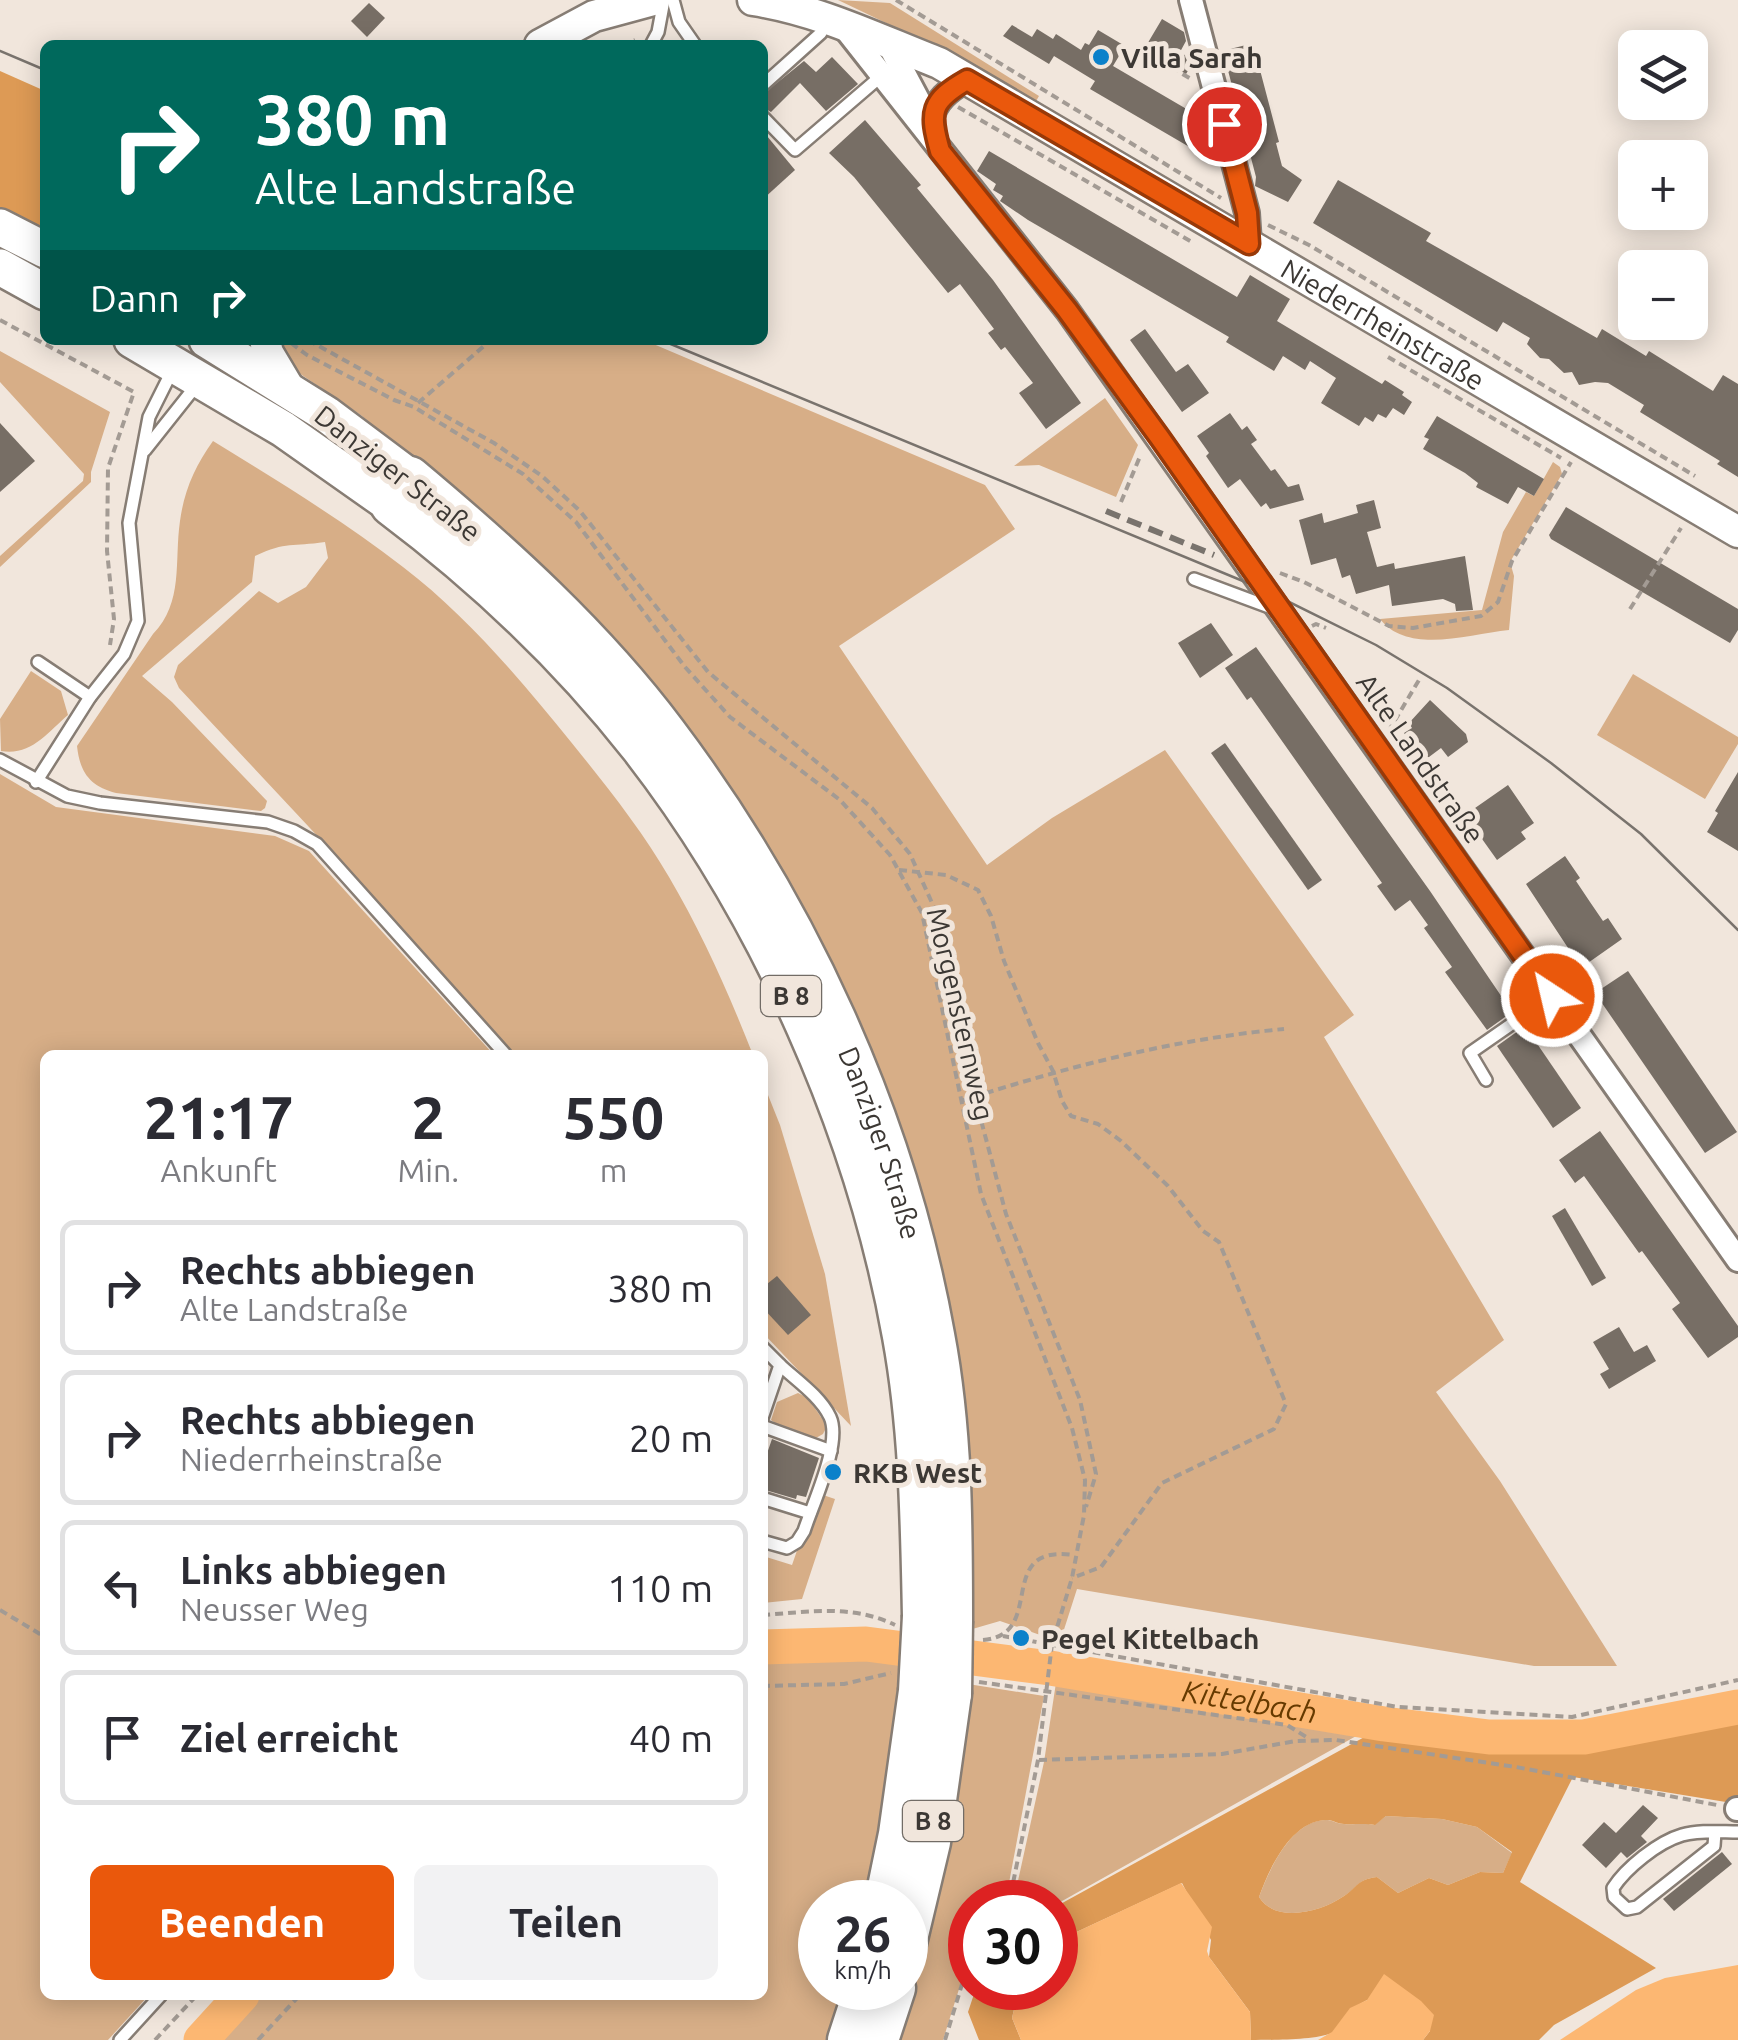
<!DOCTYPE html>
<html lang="de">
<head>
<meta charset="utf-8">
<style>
  body { margin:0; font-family:Ubuntu,sans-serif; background:#f2f2f3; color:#2b2b33; height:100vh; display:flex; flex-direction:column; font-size:38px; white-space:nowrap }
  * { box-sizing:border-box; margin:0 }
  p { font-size:32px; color:#7c7c81 }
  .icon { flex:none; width:55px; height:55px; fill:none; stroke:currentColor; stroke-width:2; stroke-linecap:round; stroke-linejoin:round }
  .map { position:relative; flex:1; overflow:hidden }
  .side { position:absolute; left:40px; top:1050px; width:728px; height:950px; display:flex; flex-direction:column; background:#fff; border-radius:15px; box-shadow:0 5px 25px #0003 }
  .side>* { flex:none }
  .guide { position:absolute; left:40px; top:40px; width:728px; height:305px; border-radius:15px; box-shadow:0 5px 25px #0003; background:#00695c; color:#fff; overflow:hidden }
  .controls { position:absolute; left:1618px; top:30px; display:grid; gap:20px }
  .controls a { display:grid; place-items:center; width:90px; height:90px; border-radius:15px; background:#fff; box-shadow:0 5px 25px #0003; font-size:50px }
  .speed { position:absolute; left:798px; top:1880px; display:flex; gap:20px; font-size:50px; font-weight:700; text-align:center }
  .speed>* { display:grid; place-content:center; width:130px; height:130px; border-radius:50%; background:#fff; box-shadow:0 5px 25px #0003; line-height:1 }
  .speed small { font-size:25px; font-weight:400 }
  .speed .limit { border:15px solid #d22; background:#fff; color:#111 }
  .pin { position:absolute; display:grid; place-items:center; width:85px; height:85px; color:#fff; margin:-42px; border:5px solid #fff; border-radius:50%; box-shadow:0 2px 10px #0007 }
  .me { position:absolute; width:110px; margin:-55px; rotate:325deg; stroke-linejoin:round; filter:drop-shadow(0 0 8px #0008) }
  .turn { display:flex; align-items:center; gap:35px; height:210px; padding:0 50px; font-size:45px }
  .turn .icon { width:130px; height:130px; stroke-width:2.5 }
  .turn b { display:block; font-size:70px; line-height:85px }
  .then { display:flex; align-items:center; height:95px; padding:0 50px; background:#0003; gap:20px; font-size:38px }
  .eta { display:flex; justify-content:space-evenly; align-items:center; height:170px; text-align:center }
  .eta b { font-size:60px; font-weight:700; line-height:70px }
  .primary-button { display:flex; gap:20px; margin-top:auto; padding:20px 50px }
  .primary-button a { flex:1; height:115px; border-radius:15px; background:#ea580c; color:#fff; font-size:40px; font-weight:700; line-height:115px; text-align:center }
  .primary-button a+a { background:#f2f2f3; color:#2b2b33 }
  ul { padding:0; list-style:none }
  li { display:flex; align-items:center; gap:30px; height:135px; margin:0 20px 15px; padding:0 30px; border:5px solid #e1e1e2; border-radius:15px }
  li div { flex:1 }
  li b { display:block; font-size:38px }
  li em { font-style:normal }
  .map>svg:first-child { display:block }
  .green { fill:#d7ae87 }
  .forest { fill:#dd9a55; fill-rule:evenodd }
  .water { fill:#fcb772 }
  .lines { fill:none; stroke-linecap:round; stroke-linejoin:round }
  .river { stroke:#fcb772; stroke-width:35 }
  .building { fill:#776e65 }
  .lane-casing { stroke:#877d74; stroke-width:16 }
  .street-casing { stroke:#877d74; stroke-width:28 }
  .secondary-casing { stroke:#877d74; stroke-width:35 }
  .primary-casing { stroke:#877d74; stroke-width:40 }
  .highway-casing { stroke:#877d74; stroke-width:45 }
  .path { stroke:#a39b94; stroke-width:4; stroke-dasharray:8 5; stroke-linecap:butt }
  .lane { stroke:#fff; stroke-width:11 }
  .street { stroke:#fff; stroke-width:22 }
  .secondary { stroke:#fff; stroke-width:30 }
  .primary { stroke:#fff; stroke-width:35 }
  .highway { stroke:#fff; stroke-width:40 }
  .tram { stroke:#79736d; stroke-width:2.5 }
  .rail { stroke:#79736d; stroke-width:6; stroke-dasharray:15 8; stroke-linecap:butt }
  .highway-bridge-casing { stroke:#877d74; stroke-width:45; stroke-linecap:butt }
  .highway-bridge { stroke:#fff; stroke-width:40 }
  .route-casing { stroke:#983908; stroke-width:25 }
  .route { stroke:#ea580c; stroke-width:18 }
  .poi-dot { fill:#0b81ca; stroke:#f1e6dc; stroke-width:4 }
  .labels { text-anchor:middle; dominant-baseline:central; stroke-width:10; stroke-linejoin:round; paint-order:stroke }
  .shield { fill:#f1e6dc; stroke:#726c66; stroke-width:2.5 }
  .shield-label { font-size:25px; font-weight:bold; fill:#3c3834 }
  .poi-label { font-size:28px; font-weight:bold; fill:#3c3834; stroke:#f1e6dc; text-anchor:start }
  .street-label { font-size:28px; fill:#3c3834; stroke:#f1e6dc }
  .water-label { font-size:30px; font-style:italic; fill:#663a00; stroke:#f1e6dc }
</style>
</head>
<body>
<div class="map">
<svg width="1738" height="2040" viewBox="0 0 1738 2040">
  <rect width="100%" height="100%" fill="#f1e6dc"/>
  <!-- green -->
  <g class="green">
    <path d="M838,0L890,3L1039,96L1035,103L953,55Z"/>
    <path d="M273,340H644L985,485L1015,529L839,646L987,865L1052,818L1165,750L1354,1015L1324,1037L1504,1340L1436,1392L1500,1481L1617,1666H1534L1077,1589L1060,1642L1000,1621L969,1630L895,1123L421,470L362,416L296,371Z"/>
    <path d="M0,351L110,412L91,472V482L0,567V556L83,481L84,474L0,382Z"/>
    <path d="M1105,398L1138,445L1116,497L1039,465L1014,466Z"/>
    <path d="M213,441C278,481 342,520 403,567C467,616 520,679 571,742C605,784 641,829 669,877C702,933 729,994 753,1055H514L337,857L179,688L174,677L178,665L259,591L278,603L306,587L328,558L325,542C292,547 287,541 255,556L252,582L142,676L172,702L267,801L265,808L261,811L116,793C90,786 80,773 77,746L153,634C184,602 174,562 180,521C184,491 195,466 213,441Z"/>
    <path d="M1553,462L1560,467L1562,474L1510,562L1514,576L1509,630C1469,634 1408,655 1380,619L1482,610L1503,532L1526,492L1534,496Z"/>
    <path d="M31,671L61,691L68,715C47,733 31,756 1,751L0,719Z"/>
    <path d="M1633,674L1738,737V744L1705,799L1597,735Z"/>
    <path d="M0,774L56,807L275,836L309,851L494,1055H45V1995H149L108,2040H0Z"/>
    <path d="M762,1080L780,1125L825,1274L851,1426L763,1333Z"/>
    <path d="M798,1393L808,1398L827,1426L823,1434L816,1438L778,1425L771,1420L777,1402Z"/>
    <path d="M817,1493L835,1499L802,1599L763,1603V1556L792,1565Z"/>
    <path d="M799,1650L863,1651L905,1657L873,1902H820V1988H851L834,2040H210L251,1995H762L763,1653Z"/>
    <path d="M1057,1676L1374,1726L1055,1905L1008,1902L1016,1890L1044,1762Z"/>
    <path d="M968,1684L1044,1696L1009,1883L998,1902H970V1954L943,2040H892C931,1924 949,1804 968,1684Z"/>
    <path d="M1386,1816L1442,1819L1477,1827L1512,1853L1503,1873L1480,1872L1448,1885L1429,1878L1398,1893L1377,1877C1356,1880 1360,1886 1344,1896C1321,1912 1276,1924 1259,1897C1269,1870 1292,1818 1328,1820C1334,1821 1338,1824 1344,1824C1355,1825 1363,1822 1374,1825Z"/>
  </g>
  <!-- forest -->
  <g class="forest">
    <path d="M0,71L45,91V235L0,211Z"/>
    <path d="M1738,1713V1804L1573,1777L1520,1882L1656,1968L1554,2025L1539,2040H1423L1430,2031L1367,2000C1347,2010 1346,2020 1332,2033C1315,2040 1273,2040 1251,2040L1250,2012L1209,1957L1211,1940L1182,1883L1055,1942V1907L1379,1729L1480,1742L1581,1744ZM1386,1816L1442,1819L1477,1827L1512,1852L1503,1873L1480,1872L1448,1885L1429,1878L1398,1893L1377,1877C1356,1880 1359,1886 1344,1896C1321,1912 1276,1924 1259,1897C1269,1869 1292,1818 1329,1820C1334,1821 1339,1824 1344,1824C1355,1825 1363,1823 1375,1825Z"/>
    <path d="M976,1988H1019L1012,2018L1021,2040H979L968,2012Z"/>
  </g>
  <!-- water -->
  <g class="water">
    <path d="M1181,1883L1212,1927L1207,1951L1209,1957L1250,2012L1251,2040H1021L1012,2018L1019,1988H1055V1942Z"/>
    <path d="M1738,1965V2040H1560L1636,1990L1665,1978Z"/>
    <path d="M1384,1974L1421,2001L1434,2015L1430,2031L1423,2040H1318L1332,2032L1350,2008L1367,2000Z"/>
  </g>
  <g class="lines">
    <!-- river -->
    <g class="river">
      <path id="s1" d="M762,1647L866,1644L1050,1668L1384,1724L1489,1737H1584L1738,1707"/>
      <path d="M201,2040L242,1995"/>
    </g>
  </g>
  <!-- building -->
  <g class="building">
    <path d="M369,3L385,18L367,37L351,21Z"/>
    <path d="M1162,19L1184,32L1186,41L1180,52L1191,59L1192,64L1186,74L1172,66L1173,62L1146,46Z"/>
    <path d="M1012,25L1032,37L1037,29L1053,39L1056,34L1081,50L1085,43L1089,45L1098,30L1125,46L1113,66L1207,121L1206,130L1210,132L1215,150L1210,159L1090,89L1095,81L1054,56L1049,64L1003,36Z"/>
    <path d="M1246,45L1248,53L1255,51L1279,142L1276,143L1282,166L1302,180L1288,202L1255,186L1256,177L1225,59L1232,57L1230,49Z"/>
    <path d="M832,57L858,84L826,111L800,83L771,112L762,107V95L804,61L816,72Z"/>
    <path d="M865,120L921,185L917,188L993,280L1081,403L1046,429L1019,393L1033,383L1005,347L1001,350L988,333L994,329L960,284L948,293L854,177L829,153Z"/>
    <path d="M762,130L795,170L762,200Z"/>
    <path d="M989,151L1237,297L1250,275L1290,299L1277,321L1382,384L1385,380L1404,392L1402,395L1412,402L1404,415L1393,408L1386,418L1378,414L1373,422L1365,417L1359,426L1321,403L1336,378L1310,361L1305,370L1283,356L1274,371L1226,342L1229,337L1028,220L1000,201L1003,196L993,190L996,184L977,171Z"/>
    <path d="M1338,180L1431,233L1426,241L1597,338L1602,329L1646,356L1649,351L1713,391L1723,375L1738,384V477L1717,464L1720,461L1640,412L1644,405L1608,383L1595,382L1579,385L1572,372L1564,373L1549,359L1540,358L1527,344L1530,338L1503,322L1497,332L1313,223Z"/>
    <path d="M1145,329L1176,372L1188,364L1209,393L1182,412L1130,340Z"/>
    <path d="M1230,413L1242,430L1247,426L1257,440L1251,444L1271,471L1275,469L1288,487L1299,484L1304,500L1270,509L1266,503L1261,507L1240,479L1228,488L1206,456L1209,453L1197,436Z"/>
    <path d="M1437,416L1544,479L1534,496L1518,487L1508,504L1476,487L1478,483L1465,473L1423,449L1429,439L1424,437Z"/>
    <path d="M0,423L35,461L0,492Z"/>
    <path d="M1374,500L1381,528L1367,532L1377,567L1394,563L1395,569L1465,556L1473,610L1456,611L1455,604L1443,599L1392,606L1389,585L1356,594L1350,575L1342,578L1336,558L1311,565L1299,520L1322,513L1324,523L1358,513L1356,505Z"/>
    <path d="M1566,507L1738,609V630L1730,643L1551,539L1549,535Z"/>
    <path d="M1211,623L1233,655L1200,678L1178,643Z"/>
    <path d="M1256,647L1430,891L1512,1012L1487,1030L1445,972L1452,967L1424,928L1428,925L1410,900L1395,911L1377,886L1382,883L1251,697L1247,700L1225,668Z"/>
    <path d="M1430,700L1466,734L1468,742L1448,757L1441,748L1425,760L1404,733L1412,728L1409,723Z"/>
    <path d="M1225,743L1322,880L1308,890L1211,753Z"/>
    <path d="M1738,772V851L1707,832L1718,813L1715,811Z"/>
    <path d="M1508,785L1534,823L1521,832L1526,839L1497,860L1465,815Z"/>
    <path d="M1565,856L1580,878L1576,881L1590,902L1603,921L1608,918L1622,939L1585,965L1576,952L1572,954L1526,884Z"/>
    <path d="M1628,971L1737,1132L1705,1153L1595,993Z"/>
    <path d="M1525,1026L1581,1108L1553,1128L1497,1046Z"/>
    <path d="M1600,1131L1738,1326V1337L1708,1358L1672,1309L1680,1303L1642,1251L1639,1253L1584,1176L1575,1183L1559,1160Z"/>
    <path d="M1565,1208L1606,1278L1592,1286L1552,1216Z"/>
    <path d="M777,1276L811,1315L788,1335L762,1307V1288Z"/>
    <path d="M1619,1327L1634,1352L1647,1345L1656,1361L1609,1389L1600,1374L1609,1369L1593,1342Z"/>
    <path d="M772,1439L819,1458L806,1497L797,1495L796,1499L762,1489V1468Z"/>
    <path d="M1643,1805L1658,1818L1641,1836L1647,1842L1627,1858L1621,1852L1606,1868L1582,1845L1604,1822L1616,1833Z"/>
    <path d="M1722,1852L1732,1864L1674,1911L1663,1899Z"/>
  </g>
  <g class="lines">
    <defs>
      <g id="lane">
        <path d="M673,0L679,22L695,45"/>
        <path d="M651,45L658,32L664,0"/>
        <path d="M762,86L821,33"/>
        <path d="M762,116L795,150L880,77"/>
        <path d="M145,450L199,382"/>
        <path d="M1194,579L1272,608"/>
        <path d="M38,662L90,697"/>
        <path d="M0,760L67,796L100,803L268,822L294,831L317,844L506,1055"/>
        <path d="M36,782L90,697L124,654L138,621L129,523L149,417L173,369"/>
        <path d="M1486,1080L1470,1053L1552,996"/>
        <path d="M762,1347L780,1365L762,1418"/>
        <path d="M762,1426L831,1451"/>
        <path d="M762,1498L810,1513"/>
        <path d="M762,1541L787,1548L797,1542L804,1531C813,1503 842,1443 830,1417C820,1396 796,1380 780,1365"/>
        <path d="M1715,1832L1714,1846L1637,1907L1627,1909L1614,1897L1613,1888C1626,1868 1658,1842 1682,1835C1699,1830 1720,1832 1738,1832"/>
        <path d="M120,2040L161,1995"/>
      </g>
      <g id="street">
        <path d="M1191,0L1247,213L1249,244"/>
        <path d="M840,22L1067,310L1738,1260"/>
        <path d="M888,43L933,128"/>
        <path d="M931,121C934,100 950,90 967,79"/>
        <path d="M1737,1809H1738"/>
      </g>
      <g id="secondary">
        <path id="s2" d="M753,0C819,10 877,39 939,63L1738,532"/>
        <path d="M540,45L594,16L653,0"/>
        <path d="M265,340L268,353L290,390"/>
      </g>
      <g id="primary">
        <path d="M0,227L45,250"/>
        <path d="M0,267L45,292"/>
        <path d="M132,340L283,429L391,505"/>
        <path d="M207,340L326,414L410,477"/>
      </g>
      <g id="highway">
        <path id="s3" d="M410,477C502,554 594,637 666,733C798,908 895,1118 934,1335C952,1430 952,1525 952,1621"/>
        <path d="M391,505C484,575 569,655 641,747C770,913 866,1129 903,1336C920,1429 921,1522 923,1616"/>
        <path d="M885,1902L899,1834L919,1691"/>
        <path d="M905,1947L930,1842L951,1694"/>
        <path d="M848,2040L865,1988"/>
        <path d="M878,2040L895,1988"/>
      </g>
    </defs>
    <!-- lane casing -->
    <use href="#lane" class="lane-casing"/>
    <!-- street casing -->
    <use href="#street" class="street-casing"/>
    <!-- secondary casing -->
    <use href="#secondary" class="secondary-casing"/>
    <!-- primary casing -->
    <use href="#primary" class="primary-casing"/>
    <!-- highway casing -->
    <use href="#highway" class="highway-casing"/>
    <!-- path -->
    <g class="path">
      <path d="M896,0L1221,198"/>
      <path d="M622,45L635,40"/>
      <path d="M1149,54L1191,79"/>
      <path d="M958,107L1192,242"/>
      <path d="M1268,225L1309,245L1695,476"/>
      <path d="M0,320L134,392L108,468L107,551L114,619L110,645"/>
      <path d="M308,340L494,443L542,476L580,511L708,672L872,808L910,854L937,914L982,1124L1006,1214L1080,1400L1096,1474L1086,1507"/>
      <path d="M291,343L307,355L394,400L414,407L523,474L576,522L685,667L730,717L840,800L890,855L922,913L981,1194L1072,1428L1085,1480L1084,1515L1072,1578L1052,1644L1038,1760L1012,1888L1003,1902"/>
      <path d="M1388,357L1561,458"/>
      <path d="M418,403L491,340"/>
      <path d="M1121,502L1141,454"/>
      <path d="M1280,573L1304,582L1389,626L1413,628L1481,616L1498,602L1512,561L1571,462"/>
      <path d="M1630,609L1681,528"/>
      <path d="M1312,626L1316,624L1326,628"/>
      <path d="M1388,732L1419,680"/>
      <path d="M899,870L946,875L978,890L991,916L1004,961L1038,1043L1053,1071L1062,1101L1071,1116L1098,1124L1121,1141L1168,1186L1203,1231L1219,1242L1286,1404L1274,1429L1162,1483L1101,1567L1072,1578"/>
      <path d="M961,1101C1066,1067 1174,1039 1284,1029"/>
      <path d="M0,1610L45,1637"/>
      <path d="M762,1615C809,1612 852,1604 895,1625"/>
      <path d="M1003,1636L1398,1707L1572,1717L1738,1680"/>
      <path d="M983,1640C1048,1635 993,1544 1073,1555"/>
      <path d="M979,1682L1287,1725L1308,1738"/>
      <path d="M762,1686L844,1684L891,1673"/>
      <path d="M1039,1760L1222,1754L1296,1741L1336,1740L1516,1767L1717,1805"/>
      <path d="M155,2040L197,1995"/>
      <path d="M258,2040L300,1995"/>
      <path d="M945,2040L970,1958"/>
    </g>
    <!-- lane -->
    <use href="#lane" class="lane"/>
    <!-- street -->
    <use href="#street" class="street"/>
    <!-- secondary -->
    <use href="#secondary" class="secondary"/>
    <!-- primary -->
    <use href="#primary" class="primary"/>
    <!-- highway -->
    <use href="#highway" class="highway"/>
    <!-- tram -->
    <g class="tram">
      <path d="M0,51L45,70"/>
      <path d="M661,340L1267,591L1376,645L1447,688L1551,763L1641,834L1738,930"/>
    </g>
    <!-- rail -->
    <path class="rail" d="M1106,511L1214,555"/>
    <defs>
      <g id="highway-bridge">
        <path d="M919,1691L923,1616"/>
        <path d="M951,1694L952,1621"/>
      </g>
    </defs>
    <!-- highway-bridge casing -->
    <use href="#highway-bridge" class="highway-bridge-casing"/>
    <!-- highway-bridge -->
    <use href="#highway-bridge" class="highway-bridge"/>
  </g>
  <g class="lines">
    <defs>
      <path id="route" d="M1224,124L1247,213L1249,244L967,80C930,101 929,112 940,151L1067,310L1160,438L1552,996"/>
    </defs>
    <!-- route casing -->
    <use href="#route" class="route-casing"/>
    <!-- route -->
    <use href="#route" class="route"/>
  </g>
  <!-- markers -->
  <g class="poi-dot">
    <circle cx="1101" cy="57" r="10"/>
    <circle cx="833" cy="1472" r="10"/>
    <circle cx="1021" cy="1638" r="10"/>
  </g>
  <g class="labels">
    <!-- shield labels -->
    <g class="shield">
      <rect x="761" y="976" width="60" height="40" rx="8"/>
      <rect x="903" y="1801" width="60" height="40" rx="8"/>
    </g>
    <g class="shield-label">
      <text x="791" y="996">B 8</text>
      <text x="933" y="1821">B 8</text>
    </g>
    <!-- poi labels -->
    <g class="poi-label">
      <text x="1121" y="57">Villa Sarah</text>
      <text x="853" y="1472">RKB West</text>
      <text x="1041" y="1638">Pegel Kittelbach</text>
    </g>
    <!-- street labels -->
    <g class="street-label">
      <text stroke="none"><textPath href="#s2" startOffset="712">Niederrheinstraße</textPath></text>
      <text transform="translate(398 473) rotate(38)">Danziger Straße</text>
      <text transform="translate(1421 758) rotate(55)">Alte Landstraße</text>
      <text transform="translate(961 1014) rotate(77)">Morgensternweg</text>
      <text stroke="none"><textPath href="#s3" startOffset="828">Danziger Straße</textPath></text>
    </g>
    <!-- water labels -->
    <g class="water-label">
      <text stroke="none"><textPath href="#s1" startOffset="492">Kittelbach</textPath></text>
    </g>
  </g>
</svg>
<div class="controls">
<a><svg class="icon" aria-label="layers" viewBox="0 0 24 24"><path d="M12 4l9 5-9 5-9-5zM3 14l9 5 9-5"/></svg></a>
<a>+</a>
<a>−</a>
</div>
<div class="speed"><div>26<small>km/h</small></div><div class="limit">30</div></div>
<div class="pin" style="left:1224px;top:124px;background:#d93025"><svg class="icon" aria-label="arrive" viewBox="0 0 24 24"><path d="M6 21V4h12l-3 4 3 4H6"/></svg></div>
<svg class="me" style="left:1552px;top:996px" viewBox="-20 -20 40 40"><circle r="17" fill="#ea580c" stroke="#fff" stroke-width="3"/><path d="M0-11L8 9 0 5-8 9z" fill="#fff"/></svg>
<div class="guide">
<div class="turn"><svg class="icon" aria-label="right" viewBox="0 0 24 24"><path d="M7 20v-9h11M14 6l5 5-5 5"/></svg><div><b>380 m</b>Alte Landstraße</div></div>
<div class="then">Dann<svg class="icon" aria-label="right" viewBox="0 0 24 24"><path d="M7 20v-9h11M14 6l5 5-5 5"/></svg></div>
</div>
<section class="side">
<div class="eta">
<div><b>21:17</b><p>Ankunft</p></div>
<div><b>2</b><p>Min.</p></div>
<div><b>550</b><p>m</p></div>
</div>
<ul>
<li><svg class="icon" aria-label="right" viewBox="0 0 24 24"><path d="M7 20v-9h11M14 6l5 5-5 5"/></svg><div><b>Rechts abbiegen</b><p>Alte Landstraße</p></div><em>380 m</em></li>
<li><svg class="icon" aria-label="right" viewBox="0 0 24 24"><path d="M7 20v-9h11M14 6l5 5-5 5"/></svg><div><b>Rechts abbiegen</b><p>Niederrheinstraße</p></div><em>20 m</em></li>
<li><svg class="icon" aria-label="left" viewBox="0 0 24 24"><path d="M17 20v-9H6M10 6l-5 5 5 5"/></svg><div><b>Links abbiegen</b><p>Neusser Weg</p></div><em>110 m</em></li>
<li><svg class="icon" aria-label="arrive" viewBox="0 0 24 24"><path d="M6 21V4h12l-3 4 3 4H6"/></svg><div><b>Ziel erreicht</b></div><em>40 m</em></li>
</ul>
<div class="primary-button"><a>Beenden</a><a>Teilen</a></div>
</section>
</div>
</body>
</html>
